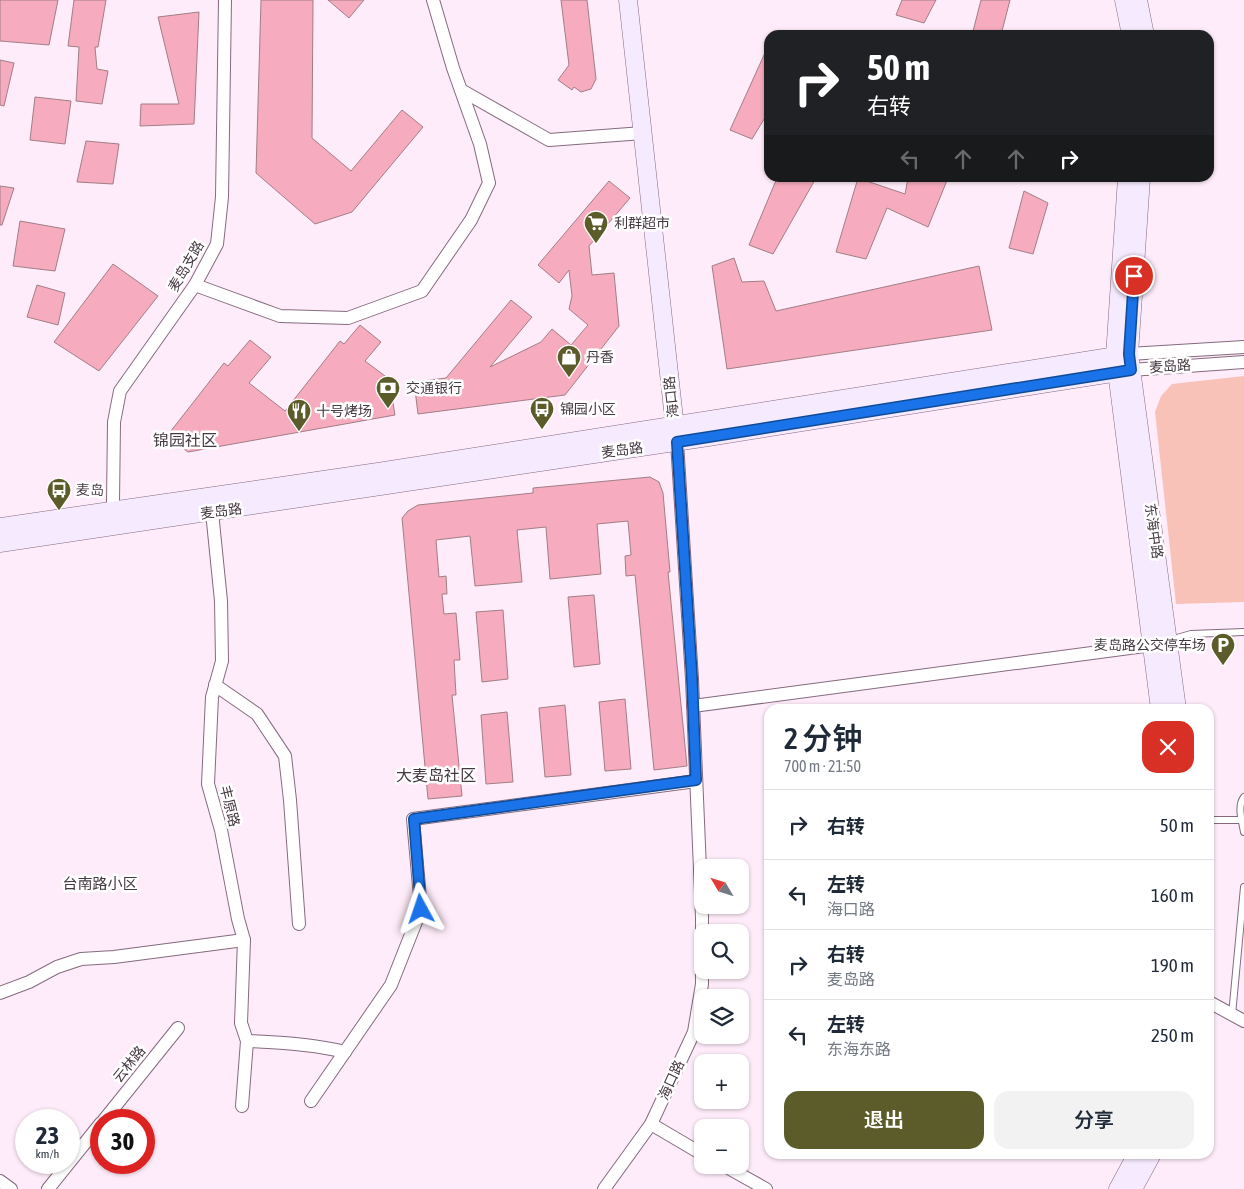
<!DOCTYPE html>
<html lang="zh">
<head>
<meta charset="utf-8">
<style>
  body { margin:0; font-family:"Asap Condensed","Noto Sans SC",sans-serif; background:#f2f2f3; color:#1f2937; height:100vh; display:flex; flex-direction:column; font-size:19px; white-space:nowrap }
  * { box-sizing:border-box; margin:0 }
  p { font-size:16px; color:#747a83 }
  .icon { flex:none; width:28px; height:28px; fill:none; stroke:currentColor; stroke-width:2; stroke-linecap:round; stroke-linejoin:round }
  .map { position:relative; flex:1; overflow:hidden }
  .sheet { position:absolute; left:764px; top:704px; width:450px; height:455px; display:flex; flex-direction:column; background:#fff; border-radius:15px; box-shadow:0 1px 4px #0004 }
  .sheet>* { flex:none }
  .guide { position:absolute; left:764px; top:30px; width:450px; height:152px; border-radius:15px; box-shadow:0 1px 4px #0004; background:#202124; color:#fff; overflow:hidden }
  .needle { width:32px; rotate:308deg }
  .tools { position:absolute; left:694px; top:859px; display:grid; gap:10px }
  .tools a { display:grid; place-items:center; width:55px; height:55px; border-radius:10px; background:#fff; box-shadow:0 1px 4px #0004; font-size:25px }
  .speed { position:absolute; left:15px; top:1109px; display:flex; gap:10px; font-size:25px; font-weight:700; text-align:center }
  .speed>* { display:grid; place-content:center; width:65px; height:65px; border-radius:50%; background:#fff; box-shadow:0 1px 4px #0004; line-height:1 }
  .speed small { font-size:12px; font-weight:400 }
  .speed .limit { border:8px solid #d22; background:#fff; color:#111 }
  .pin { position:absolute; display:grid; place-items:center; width:42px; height:42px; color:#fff; margin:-21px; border:2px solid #fff; border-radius:50%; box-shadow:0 1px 5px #0007 }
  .me { position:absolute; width:55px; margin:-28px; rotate:355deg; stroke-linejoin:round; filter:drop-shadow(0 0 4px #0008) }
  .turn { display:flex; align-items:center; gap:18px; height:105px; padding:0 20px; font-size:22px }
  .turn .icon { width:65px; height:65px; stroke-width:2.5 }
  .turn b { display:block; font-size:35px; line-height:42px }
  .lanes { display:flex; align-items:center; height:48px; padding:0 20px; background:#0003; justify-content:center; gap:25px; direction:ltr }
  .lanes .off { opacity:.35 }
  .round { display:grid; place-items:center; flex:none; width:52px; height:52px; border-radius:15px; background:#f2f2f3 }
  .head { display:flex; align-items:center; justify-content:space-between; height:85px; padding:0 20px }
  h1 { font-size:30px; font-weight:600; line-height:38px }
  .action { display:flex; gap:10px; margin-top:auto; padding:10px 20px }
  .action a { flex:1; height:58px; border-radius:15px; background:#5b5c29; color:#fff; font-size:20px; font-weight:600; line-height:58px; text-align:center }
  .action a+a { background:#f2f2f3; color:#1f2937 }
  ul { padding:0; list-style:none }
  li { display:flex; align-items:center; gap:15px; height:70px; padding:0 20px; border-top:1px solid #e0e1e3 }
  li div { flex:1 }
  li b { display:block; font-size:19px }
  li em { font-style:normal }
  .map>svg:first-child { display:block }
  .green { fill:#f8c2b9 }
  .building { fill:#f6abbe; stroke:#a17e86 }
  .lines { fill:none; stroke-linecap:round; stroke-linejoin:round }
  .lane-casing { stroke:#856a7e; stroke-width:8 }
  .street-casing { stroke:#856a7e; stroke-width:14 }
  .secondary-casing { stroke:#856a7e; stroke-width:19 }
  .lane { stroke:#fff; stroke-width:6 }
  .street { stroke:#fff; stroke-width:12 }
  .secondary { stroke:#f5eafe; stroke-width:18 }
  .route-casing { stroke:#114b97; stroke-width:12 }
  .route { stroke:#1a73e8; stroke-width:9 }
  .labels { text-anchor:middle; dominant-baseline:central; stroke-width:5; stroke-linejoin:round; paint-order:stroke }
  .poi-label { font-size:14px; fill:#453841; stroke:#fff; text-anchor:start }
  .street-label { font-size:14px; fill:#453841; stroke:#fff }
  .neighbourhood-label { font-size:15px; fill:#453841; stroke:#fff }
  .quarter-label { font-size:16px; fill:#453841; stroke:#fff }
</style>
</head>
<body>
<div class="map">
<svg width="1244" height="1189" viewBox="0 0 1244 1189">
  <rect width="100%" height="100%" fill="#ffecfa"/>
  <!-- green -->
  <path class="green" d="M1244,376V602L1176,604L1155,412L1161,396L1172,384Z"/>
  <!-- building -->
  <g class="building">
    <path d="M0,0H58L49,45L0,41Z"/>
    <path d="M74,0H106L98,47H95L97,69L108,71L102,104L76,101L79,47L68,46Z"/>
    <path d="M261,0H313L312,138L351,171L402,110L423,127L352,212L315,224L256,173Z"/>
    <path d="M328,0H364L349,18Z"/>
    <path d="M561,0H587L596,79L591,89L581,92L574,87L572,90L558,80L569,65Z"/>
    <path d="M902,0H936L924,23L896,15Z"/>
    <path d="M981,0H1010L1001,35H972Z"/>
    <path d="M199,12L194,124L140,126L141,104H179L158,17Z"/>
    <path d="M769,44V111L752,139L730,130Z"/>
    <path d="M0,60L14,63L4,106L0,105Z"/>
    <path d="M35,97L71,101L65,144L30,140Z"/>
    <path d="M86,141L119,144L113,184L77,182Z"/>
    <path d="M777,178H816L773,254L749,245Z"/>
    <path d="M858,178L905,194L908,178H948L928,227L887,208L866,259L836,252Z"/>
    <path d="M609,181L630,198L589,246L592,275L614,273L619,326L565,395L418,414L414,382L446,378L511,300L532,317L490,367L541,342L552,329L571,345L588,325L569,309L572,296L569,270L559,283L538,265Z"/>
    <path d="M0,186L14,188L2,225H0Z"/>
    <path d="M1024,191L1048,203L1033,254L1009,248Z"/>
    <path d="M20,221L65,229L55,271L13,266Z"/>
    <path d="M734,258L742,282L764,281L776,311L979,266L992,330L727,369L712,266Z"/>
    <path d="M113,264L158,296L99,371L54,342Z"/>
    <path d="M37,285L65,293L58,325L27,317Z"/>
    <path d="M360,325L381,342L365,361L389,379L395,415L188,452L167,436L224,363L228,366L250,340L271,357L249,383L285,411L340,341L344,344Z"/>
    <path d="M650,477L659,482L663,493L670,572H668L687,766L654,770L635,575L626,576L625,556L631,555L628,521L597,524L601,574L550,579L546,527L536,528L517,530L522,582L475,586L470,536L436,540L439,577L446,576L447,594H442L444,614L456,613L460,660H454L456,695H452L462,796L428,799L402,518L408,511L418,505L533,493V488Z"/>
    <path d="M594,595L600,664L574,667L568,597Z"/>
    <path d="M503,610L508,679L482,682L476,612Z"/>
    <path d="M625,699L631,769L605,771L599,702Z"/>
    <path d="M565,705L571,775L545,777L539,708Z"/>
    <path d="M507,712L513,782L486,784L481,715Z"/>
  </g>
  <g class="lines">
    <defs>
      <g id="lane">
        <path d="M1170,640L1191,634L1244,632"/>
        <path d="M1244,797C1237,806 1242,821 1244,832"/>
        <path d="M1209,820H1242"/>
        <path d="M1232,1015L1244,887"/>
      </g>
      <g id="street">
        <path d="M461,90L549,140L643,133"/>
        <path d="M195,285L280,316L348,318L422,291L471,220L489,183L480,144L453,68L433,0"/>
        <path d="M1129,354L1244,347"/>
        <path d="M1131,370L1244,362"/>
        <path d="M212,512L221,601L222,661L212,697L208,784L221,830L238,919L244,940L241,1023L247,1041L242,1106"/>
        <path d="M114,518L113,502L114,422L120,391L195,285L217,244L222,197L225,0"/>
        <path d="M215,685L257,714L285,756L290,800L299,924"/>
        <path d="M693,706L1152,645"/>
        <path d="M0,993L29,982L57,967L81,959L114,957L244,940"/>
        <path d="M1209,1002L1244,1021"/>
        <path d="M247,1041C280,1042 312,1044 345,1052"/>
        <path d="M311,1101L391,985L421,909L413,819L696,781"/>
        <path d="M104,1120L178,1028"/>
        <path d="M651,1124L702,1154"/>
        <path d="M723,1165L766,1189"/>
        <path d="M0,1181L11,1189"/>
        <path d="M48,1189L101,1123"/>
        <path d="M604,1189L651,1124L694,1032L702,984V917L692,679L677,442"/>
      </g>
      <g id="secondary">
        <path d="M628,0L676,437"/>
        <path d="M1124,0L1131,35"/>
        <path d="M1138,0L1145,35"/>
        <path d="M1127,178L1115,356L1160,709"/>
        <path d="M1141,178L1129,354L1177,709"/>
        <path d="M0,527L378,472L1129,354"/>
        <path d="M0,543L708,437L1131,370"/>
        <path d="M1118,1189L1137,1154"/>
        <path d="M1133,1189L1152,1154"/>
      </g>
    </defs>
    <!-- lane casing -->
    <use href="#lane" class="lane-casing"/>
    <!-- street casing -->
    <use href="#street" class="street-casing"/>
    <!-- secondary casing -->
    <use href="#secondary" class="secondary-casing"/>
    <!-- lane -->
    <use href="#lane" class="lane"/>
    <!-- street -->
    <use href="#street" class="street"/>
    <!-- secondary -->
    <use href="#secondary" class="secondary"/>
  </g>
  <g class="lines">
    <defs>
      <path id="route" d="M421,909L414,819L696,780L692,678L677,442L1131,370L1129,354L1134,276"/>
    </defs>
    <!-- route casing -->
    <use href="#route" class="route-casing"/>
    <!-- route -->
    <use href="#route" class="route"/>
  </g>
  <!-- icons -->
  <defs>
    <symbol id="supermarket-pin" viewBox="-11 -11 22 30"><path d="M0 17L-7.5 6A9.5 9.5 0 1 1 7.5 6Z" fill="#5b5c29" stroke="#fff"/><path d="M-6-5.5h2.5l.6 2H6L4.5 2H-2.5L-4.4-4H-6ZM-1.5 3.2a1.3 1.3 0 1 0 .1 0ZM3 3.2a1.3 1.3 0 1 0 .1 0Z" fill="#fff"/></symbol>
    <symbol id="shop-pin" viewBox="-11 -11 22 30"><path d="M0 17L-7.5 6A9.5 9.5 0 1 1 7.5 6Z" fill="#5b5c29" stroke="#fff"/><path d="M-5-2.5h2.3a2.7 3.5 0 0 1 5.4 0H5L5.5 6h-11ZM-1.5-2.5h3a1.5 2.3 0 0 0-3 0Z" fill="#fff"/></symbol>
    <symbol id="bank-pin" viewBox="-11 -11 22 30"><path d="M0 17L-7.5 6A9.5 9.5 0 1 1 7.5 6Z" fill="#5b5c29" stroke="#fff"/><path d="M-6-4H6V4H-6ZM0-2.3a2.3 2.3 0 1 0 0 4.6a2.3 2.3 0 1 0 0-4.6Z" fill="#fff"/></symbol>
    <symbol id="bus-pin" viewBox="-11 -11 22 30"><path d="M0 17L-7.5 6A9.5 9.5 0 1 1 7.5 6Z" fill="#5b5c29" stroke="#fff"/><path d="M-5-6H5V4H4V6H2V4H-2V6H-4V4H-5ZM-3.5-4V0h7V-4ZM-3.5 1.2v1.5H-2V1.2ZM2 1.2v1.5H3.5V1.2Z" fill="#fff"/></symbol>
    <symbol id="restaurant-pin" viewBox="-11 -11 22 30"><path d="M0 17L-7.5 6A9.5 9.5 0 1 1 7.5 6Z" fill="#5b5c29" stroke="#fff"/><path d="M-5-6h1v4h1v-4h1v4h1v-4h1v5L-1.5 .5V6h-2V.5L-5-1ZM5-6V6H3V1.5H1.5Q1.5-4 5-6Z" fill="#fff"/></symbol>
    <symbol id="parking-pin" viewBox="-11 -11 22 30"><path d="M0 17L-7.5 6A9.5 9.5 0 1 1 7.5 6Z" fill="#5b5c29" stroke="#fff"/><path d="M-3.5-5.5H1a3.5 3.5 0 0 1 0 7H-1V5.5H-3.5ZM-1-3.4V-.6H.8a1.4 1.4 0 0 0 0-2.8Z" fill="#fff"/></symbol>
  </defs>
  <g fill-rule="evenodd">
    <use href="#supermarket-pin" x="582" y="209" width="28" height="38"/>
    <use href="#shop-pin" x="555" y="343" width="28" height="38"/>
    <use href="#bank-pin" x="374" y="374" width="28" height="38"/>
    <use href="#bus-pin" x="528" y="395" width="28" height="38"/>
    <use href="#restaurant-pin" x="285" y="397" width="28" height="38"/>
    <use href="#bus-pin" x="45" y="476" width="28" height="38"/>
    <use href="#parking-pin" x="1209" y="631" width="28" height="38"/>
  </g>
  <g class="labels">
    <!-- poi labels -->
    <g class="poi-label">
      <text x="614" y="223">利群超市</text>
      <text x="586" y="357">丹香</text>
      <text x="406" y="388">交通银行</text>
      <text x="560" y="409">锦园小区</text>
      <text x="316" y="411">十号烤场</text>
      <text x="76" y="490">麦岛</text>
      <text x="1206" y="645" text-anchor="end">麦岛路公交停车场</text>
    </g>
    <!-- street labels -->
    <g class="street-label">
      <text transform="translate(186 266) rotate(-60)">麦岛支路</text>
      <text transform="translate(1170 366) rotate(-4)">麦岛路</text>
      <text transform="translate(671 397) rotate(-96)">海口路</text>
      <text transform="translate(622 450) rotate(-8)">麦岛路</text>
      <text transform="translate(221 511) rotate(-8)">麦岛路</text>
      <text transform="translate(1154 531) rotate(82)">东海中路</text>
      <text transform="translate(230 806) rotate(76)">丰原路</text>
      <text transform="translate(129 1064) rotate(-51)">云林路</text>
      <text transform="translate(671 1080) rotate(-65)">海口路</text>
    </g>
    <!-- neighbourhood labels -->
    <g class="neighbourhood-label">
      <text x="100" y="883">台南路小区</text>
    </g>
    <!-- quarter labels -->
    <g class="quarter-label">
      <text x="185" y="440">锦园社区</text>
      <text x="436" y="775">大麦岛社区</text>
    </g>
  </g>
</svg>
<div class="tools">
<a><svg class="needle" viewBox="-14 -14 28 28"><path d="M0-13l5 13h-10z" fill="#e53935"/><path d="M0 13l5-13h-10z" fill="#747a83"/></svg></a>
<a><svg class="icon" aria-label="search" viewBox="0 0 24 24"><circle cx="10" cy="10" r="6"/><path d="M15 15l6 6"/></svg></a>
<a><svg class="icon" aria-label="layers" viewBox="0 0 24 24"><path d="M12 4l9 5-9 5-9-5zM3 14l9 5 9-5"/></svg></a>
<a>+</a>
<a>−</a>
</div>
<div class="speed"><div>23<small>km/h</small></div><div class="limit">30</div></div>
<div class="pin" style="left:1134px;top:276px;background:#d93025"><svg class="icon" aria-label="arrive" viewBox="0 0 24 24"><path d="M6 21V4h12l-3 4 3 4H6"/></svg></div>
<svg class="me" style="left:421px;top:909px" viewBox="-20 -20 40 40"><path d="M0-17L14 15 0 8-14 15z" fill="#1a73e8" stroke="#fff" stroke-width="4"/></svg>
<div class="guide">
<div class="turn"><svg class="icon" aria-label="right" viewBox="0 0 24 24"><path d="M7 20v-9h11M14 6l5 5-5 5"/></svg><div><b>50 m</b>右转</div></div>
<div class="lanes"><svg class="icon off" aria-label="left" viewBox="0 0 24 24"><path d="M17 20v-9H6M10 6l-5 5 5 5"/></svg><svg class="icon off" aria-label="ahead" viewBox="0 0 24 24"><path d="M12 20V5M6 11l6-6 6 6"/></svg><svg class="icon off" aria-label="ahead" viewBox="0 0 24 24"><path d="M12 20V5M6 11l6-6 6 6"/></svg><svg class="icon" aria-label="right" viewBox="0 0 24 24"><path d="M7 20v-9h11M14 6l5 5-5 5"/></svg></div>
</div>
<section class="sheet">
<div class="head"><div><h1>2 分钟</h1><p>700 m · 21:50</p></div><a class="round" style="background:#d93025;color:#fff"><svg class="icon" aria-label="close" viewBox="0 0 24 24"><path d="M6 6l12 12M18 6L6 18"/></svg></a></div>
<ul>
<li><svg class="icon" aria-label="right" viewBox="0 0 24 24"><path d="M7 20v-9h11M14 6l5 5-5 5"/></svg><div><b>右转</b></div><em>50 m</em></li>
<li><svg class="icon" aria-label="left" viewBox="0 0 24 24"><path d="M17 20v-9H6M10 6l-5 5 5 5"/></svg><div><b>左转</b><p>海口路</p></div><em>160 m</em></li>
<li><svg class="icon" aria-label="right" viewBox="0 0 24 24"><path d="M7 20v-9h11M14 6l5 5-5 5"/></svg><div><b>右转</b><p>麦岛路</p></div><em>190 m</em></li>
<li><svg class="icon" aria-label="left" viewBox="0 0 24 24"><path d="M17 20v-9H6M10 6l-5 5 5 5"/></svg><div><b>左转</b><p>东海东路</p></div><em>250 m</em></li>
</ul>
<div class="action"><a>退出</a><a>分享</a></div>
</section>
</div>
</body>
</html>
